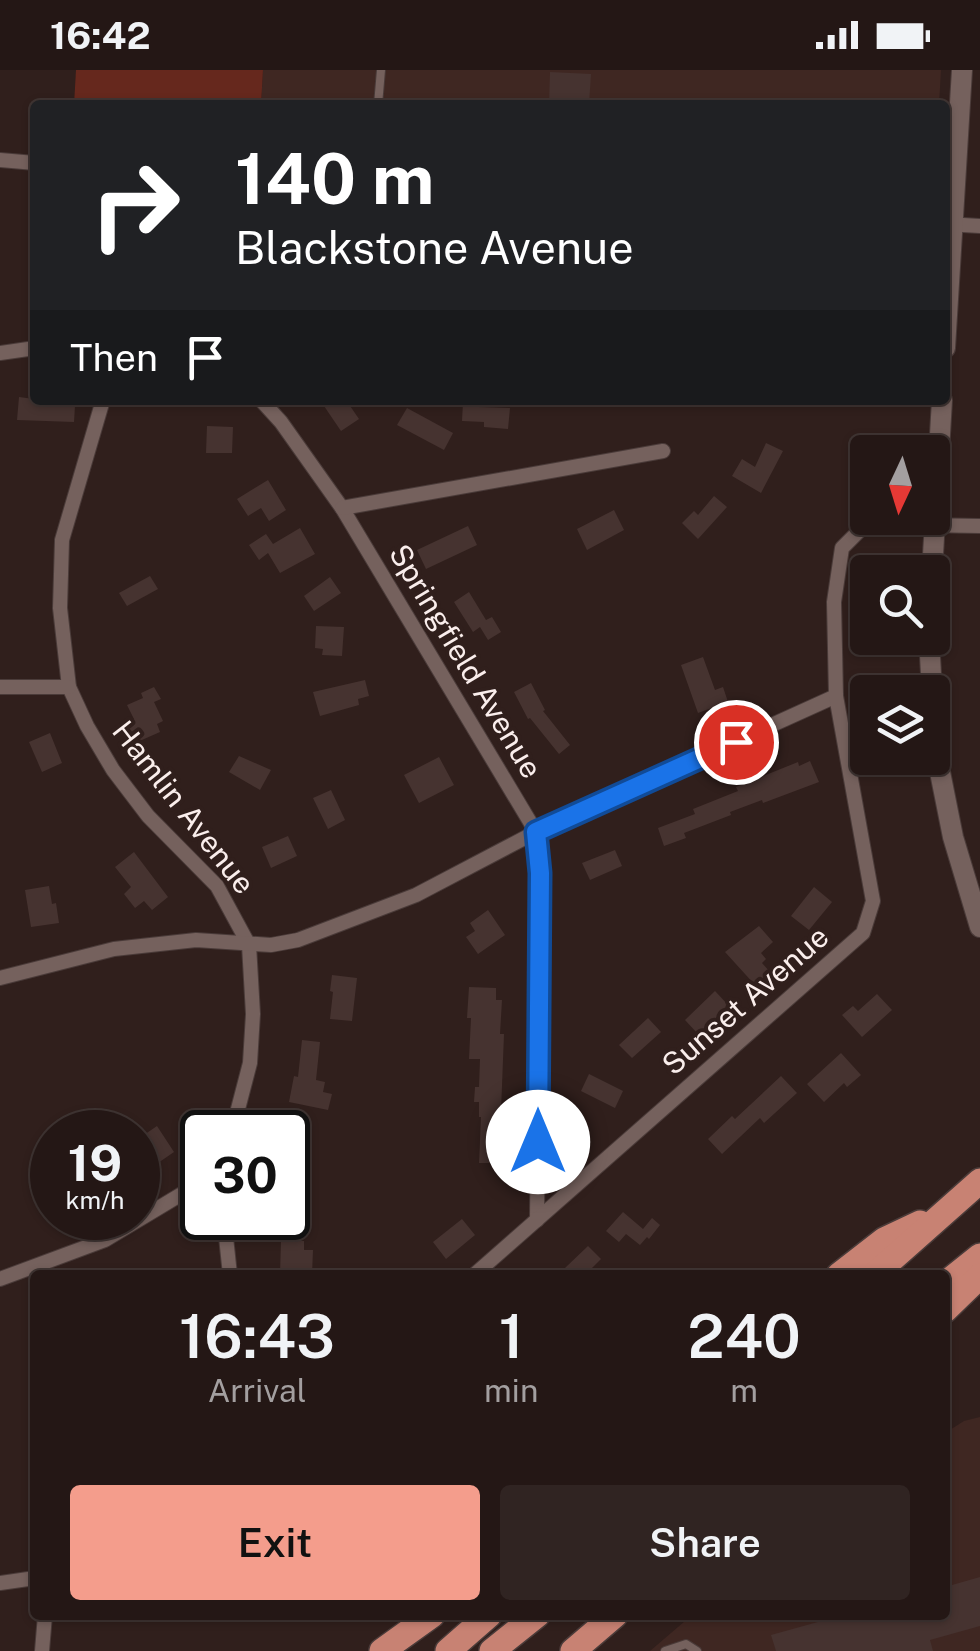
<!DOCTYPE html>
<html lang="en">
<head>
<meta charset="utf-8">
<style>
  body { margin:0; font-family:"Public Sans",sans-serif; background:#302422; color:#f1f3f6; height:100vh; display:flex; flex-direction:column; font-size:38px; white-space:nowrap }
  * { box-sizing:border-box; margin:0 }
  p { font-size:32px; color:#a39fa0 }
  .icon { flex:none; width:55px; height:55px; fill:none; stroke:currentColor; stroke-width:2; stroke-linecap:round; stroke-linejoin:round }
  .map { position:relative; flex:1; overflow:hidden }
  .side { position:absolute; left:30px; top:1200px; width:920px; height:350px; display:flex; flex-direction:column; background:#241715; border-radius:10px; box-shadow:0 2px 8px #0004,0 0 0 2px #413634 }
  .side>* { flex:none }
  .top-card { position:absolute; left:30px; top:30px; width:920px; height:305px; border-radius:10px; box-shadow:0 2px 8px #0004,0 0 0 2px #413634; background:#202124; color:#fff; overflow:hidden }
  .needle { width:65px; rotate:184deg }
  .buttons { position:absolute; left:850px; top:365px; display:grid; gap:20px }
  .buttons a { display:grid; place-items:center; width:100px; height:100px; border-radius:10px; background:#241715; box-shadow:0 2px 8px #0004,0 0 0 2px #413634; font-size:50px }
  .speed { position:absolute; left:30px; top:1040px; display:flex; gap:20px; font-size:50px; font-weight:700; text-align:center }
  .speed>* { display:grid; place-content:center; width:130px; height:130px; border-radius:50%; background:#241715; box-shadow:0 2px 8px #0004,0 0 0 2px #413634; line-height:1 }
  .speed small { font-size:25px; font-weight:400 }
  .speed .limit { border:5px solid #111; border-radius:15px; background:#fff; color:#111 }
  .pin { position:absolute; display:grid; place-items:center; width:85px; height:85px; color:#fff; margin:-42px; border:5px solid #fff; border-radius:50%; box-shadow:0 2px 10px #0007 }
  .me { position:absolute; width:110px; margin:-55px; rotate:0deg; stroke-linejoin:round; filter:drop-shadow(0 0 8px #0008) }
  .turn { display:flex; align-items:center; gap:35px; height:210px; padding:0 40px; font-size:45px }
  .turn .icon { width:130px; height:130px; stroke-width:2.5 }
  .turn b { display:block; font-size:70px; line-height:85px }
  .then { display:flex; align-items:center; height:95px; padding:0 40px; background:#0003; gap:20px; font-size:38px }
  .eta { display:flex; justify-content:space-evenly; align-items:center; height:170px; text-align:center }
  .eta b { font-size:60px; font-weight:600; line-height:70px }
  .primary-button { display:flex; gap:20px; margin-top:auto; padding:20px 40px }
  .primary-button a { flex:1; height:115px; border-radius:10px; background:#f49d8c; color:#111; font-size:40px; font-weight:600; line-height:115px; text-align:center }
  .primary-button a+a { background:#302422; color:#f1f3f6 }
  .status { display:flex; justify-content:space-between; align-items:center; height:70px; padding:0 50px; background:#241715; direction:ltr }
  .status svg { height:28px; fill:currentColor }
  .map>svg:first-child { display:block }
  .built { fill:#3f2722 }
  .green { fill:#66281d }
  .building { fill:#463330 }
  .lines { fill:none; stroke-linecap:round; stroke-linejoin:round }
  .service-casing { stroke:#4a3b39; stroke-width:10 }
  .minor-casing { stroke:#4a3b39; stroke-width:16 }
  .secondary-casing { stroke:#4a3b39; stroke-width:22 }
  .motorway-casing { stroke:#4a3b39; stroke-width:28 }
  .service { stroke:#75615d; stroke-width:8 }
  .minor { stroke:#75615d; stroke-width:14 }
  .secondary { stroke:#75615d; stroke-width:20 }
  .motorway { stroke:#c88273; stroke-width:25 }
  .route-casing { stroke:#114b97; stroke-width:25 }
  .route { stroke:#1a73e8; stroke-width:18 }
  .labels { text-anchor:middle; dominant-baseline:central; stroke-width:8; stroke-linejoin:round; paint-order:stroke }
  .street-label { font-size:30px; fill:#faeeec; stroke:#301f1c }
</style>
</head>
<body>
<div class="status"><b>16:42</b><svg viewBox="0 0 49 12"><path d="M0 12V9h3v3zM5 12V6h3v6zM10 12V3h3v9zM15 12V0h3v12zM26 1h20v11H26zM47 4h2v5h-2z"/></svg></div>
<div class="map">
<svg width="980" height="1581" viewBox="0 0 980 1581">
  <rect width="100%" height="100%" fill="#301f1c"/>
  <!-- built -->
  <g class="built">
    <path d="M263,0H941L939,35H261Z"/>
    <path d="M980,1347V1581H650L692,1545H945V1363L964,1351Z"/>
  </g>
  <!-- green -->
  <path class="green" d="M76,0H263L261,35H74Z"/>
  <!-- building -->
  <g class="building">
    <path d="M550,2L591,4L589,35H549Z"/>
    <path d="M19,327L42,330L41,333L75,336L74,352L17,350Z"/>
    <path d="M333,330H346L359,349L341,361L324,336Z"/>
    <path d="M463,332L479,333V337L510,338L508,359L484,357V352L462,351Z"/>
    <path d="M407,338L453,363L444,380L397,355Z"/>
    <path d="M207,356L233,357L232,383H206Z"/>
    <path d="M766,373L783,381L761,423L732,406L742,389L755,397Z"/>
    <path d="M268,410L286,440L269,451L261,438L248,446L237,429Z"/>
    <path d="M714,426L727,437L698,469L682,453L694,441L698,445Z"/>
    <path d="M614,440L624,460L587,480L577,459Z"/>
    <path d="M468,456L477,475L426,499L417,480Z"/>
    <path d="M300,458L315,484L280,503L268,483L259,490L249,475L266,464L273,474Z"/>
    <path d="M150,506L158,519L127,536L119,523Z"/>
    <path d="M330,507L341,523L314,541L304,526Z"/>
    <path d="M469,522L486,550L492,547L501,562L488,570L480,557L473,562L454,532Z"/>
    <path d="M316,556L344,557L342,586L322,585L323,579L315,578Z"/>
    <path d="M703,587L715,620L723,617L728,632L698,643L681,595Z"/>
    <path d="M365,610L369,626L358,629L359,635L320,646L313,622Z"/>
    <path d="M531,613L545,640L543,641L570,675L559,684L530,648L528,649L514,622Z"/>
    <path d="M154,617L161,629L154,632L163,651L157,654L160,662L135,673L126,653L134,649L127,635L143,628L141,623Z"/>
    <path d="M50,663L62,693L42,702L29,672Z"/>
    <path d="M239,686L271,700L260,720L229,702Z"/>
    <path d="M439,687L454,715L419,733L404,705Z"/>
    <path d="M810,691L819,712L763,733L762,730L730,742L731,745L684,763L686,768L664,776L658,758L695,744L693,739L738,721L736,717L798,692L799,696Z"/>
    <path d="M331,720L345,750L328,759L313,728Z"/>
    <path d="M288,766L297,786L271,798L262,777Z"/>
    <path d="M615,780L622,796L590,810L582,793Z"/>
    <path d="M134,782L168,827L152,840L144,831L135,838L124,824L131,817L115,797Z"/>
    <path d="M49,816L52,834L56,833L59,853L31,857L25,820Z"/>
    <path d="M814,817L832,832L809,860L791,846Z"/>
    <path d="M488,840L505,865L478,884L466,867L475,861L470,853Z"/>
    <path d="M759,856L773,872L761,883L766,889L762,893L770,902L755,915L725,882Z"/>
    <path d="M332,905L357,908L352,951L330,949L333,922L330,921Z"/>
    <path d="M469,917L496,918V930H502L500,964H504L499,1093H479L481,1047H479V1032H474L475,1017H479L480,989H469L471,948H467Z"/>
    <path d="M715,921L729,936L698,964L685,950Z"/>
    <path d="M877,924L892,940L862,967L842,945L853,936L858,941Z"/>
    <path d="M648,948L661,962L632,988L619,975Z"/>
    <path d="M302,970L320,972L316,1010L325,1012L323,1022L332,1024L328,1040L289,1032L294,1006L298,1007Z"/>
    <path d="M841,983L861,1005L847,1017L844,1013L824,1032L807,1014Z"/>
    <path d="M589,1004L623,1021L615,1038L581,1021Z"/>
    <path d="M781,1006L797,1023L764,1053L760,1048L722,1084L708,1069L732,1046L735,1049Z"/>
    <path d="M157,1056L174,1082L158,1093L155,1089L145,1096L138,1084V1069Z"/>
    <path d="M623,1142L643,1159L652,1148L660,1155L649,1169L647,1167L640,1175L626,1164L619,1172L606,1161Z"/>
    <path d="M462,1149L475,1165L446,1189L433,1172Z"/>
    <path d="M281,1170L304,1171V1180H313L312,1205H280Z"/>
    <path d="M588,1176L601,1189L585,1205H572L565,1198Z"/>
    <path d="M980,1507V1556L930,1570L933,1581H776L771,1565L843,1545H945V1517Z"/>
  </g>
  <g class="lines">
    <defs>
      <g id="service">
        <path d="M378,35L381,0"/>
        <path d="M665,1581L686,1574L697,1581"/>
      </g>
      <g id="minor">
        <path d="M0,90L35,93"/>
        <path d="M946,154L980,156"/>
        <path d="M0,283L35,278"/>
        <path d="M103,330L62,470L60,538L69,617L87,656L113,700L148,746L217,816L249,875L253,944L250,993L232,1062"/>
        <path d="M261,330L281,352L342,438L536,762L540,803L537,1150"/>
        <path d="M342,438L663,381"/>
        <path d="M0,617H69"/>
        <path d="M0,908L114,879L196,870L271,875L298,870L416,825L536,762L836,626"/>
        <path d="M224,1148L230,1205"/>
        <path d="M474,1205L863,863L873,831L836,626L834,532L842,478L866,454L980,456"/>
        <path d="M0,1209L105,1170L180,1125L202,1116"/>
        <path d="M0,1513L35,1508"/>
        <path d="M42,1581L45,1545"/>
      </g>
      <g id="secondary">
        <path d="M945,278L962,0"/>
        <path d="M932,502L942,330"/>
        <path d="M929,568L932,622"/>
        <path d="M932,625L939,697L953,767L980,857"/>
      </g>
      <g id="motorway">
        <path d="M839,1205L884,1170L920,1153"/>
        <path d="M874,1205L980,1111"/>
        <path d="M945,1214L980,1186"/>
        <path d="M945,1240L980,1206"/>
        <path d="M382,1581L432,1545"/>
        <path d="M448,1581L489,1545"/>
        <path d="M492,1581L537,1545"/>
        <path d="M573,1581L615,1545"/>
      </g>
    </defs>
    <!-- service casing -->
    <use href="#service" class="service-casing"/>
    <!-- minor casing -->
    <use href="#minor" class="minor-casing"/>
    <!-- secondary casing -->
    <use href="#secondary" class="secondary-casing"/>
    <!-- motorway casing -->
    <use href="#motorway" class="motorway-casing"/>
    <!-- service -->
    <use href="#service" class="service"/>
    <!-- minor -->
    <use href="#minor" class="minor"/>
    <!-- secondary -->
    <use href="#secondary" class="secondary"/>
    <!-- motorway -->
    <use href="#motorway" class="motorway"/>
  </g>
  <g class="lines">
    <defs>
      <path id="route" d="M538,1072L540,803L536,762L736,672"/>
    </defs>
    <!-- route casing -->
    <use href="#route" class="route-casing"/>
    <!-- route -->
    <use href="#route" class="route"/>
  </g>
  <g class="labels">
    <!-- street labels -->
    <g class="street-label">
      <text transform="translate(466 591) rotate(59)">Springfield Avenue</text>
      <text transform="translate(184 737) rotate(52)">Hamlin Avenue</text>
      <text transform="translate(745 930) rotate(-41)">Sunset Avenue</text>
    </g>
  </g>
</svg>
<div class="buttons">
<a><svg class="needle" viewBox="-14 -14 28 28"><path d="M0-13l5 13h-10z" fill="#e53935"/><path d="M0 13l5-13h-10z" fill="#a39fa0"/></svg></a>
<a><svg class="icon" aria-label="search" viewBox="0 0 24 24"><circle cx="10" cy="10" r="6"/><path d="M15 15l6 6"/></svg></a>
<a><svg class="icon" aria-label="layers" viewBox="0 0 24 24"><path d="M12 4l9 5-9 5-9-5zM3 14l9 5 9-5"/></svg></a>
</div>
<div class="speed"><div>19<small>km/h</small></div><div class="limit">30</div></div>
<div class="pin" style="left:736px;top:672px;background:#d93025"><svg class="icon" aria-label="arrive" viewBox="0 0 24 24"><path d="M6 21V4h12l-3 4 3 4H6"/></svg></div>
<svg class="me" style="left:538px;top:1072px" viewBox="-20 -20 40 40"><circle r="19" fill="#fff"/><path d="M0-13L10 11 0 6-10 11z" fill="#1a73e8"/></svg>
<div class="top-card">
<div class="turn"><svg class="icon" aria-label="right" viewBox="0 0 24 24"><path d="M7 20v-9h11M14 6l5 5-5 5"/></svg><div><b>140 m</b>Blackstone Avenue</div></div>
<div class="then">Then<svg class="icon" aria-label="arrive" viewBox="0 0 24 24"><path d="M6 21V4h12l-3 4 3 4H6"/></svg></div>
</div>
<section class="side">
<div class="eta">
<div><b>16:43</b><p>Arrival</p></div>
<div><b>1</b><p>min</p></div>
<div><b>240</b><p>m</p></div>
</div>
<div class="primary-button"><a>Exit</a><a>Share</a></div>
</section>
</div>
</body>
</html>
